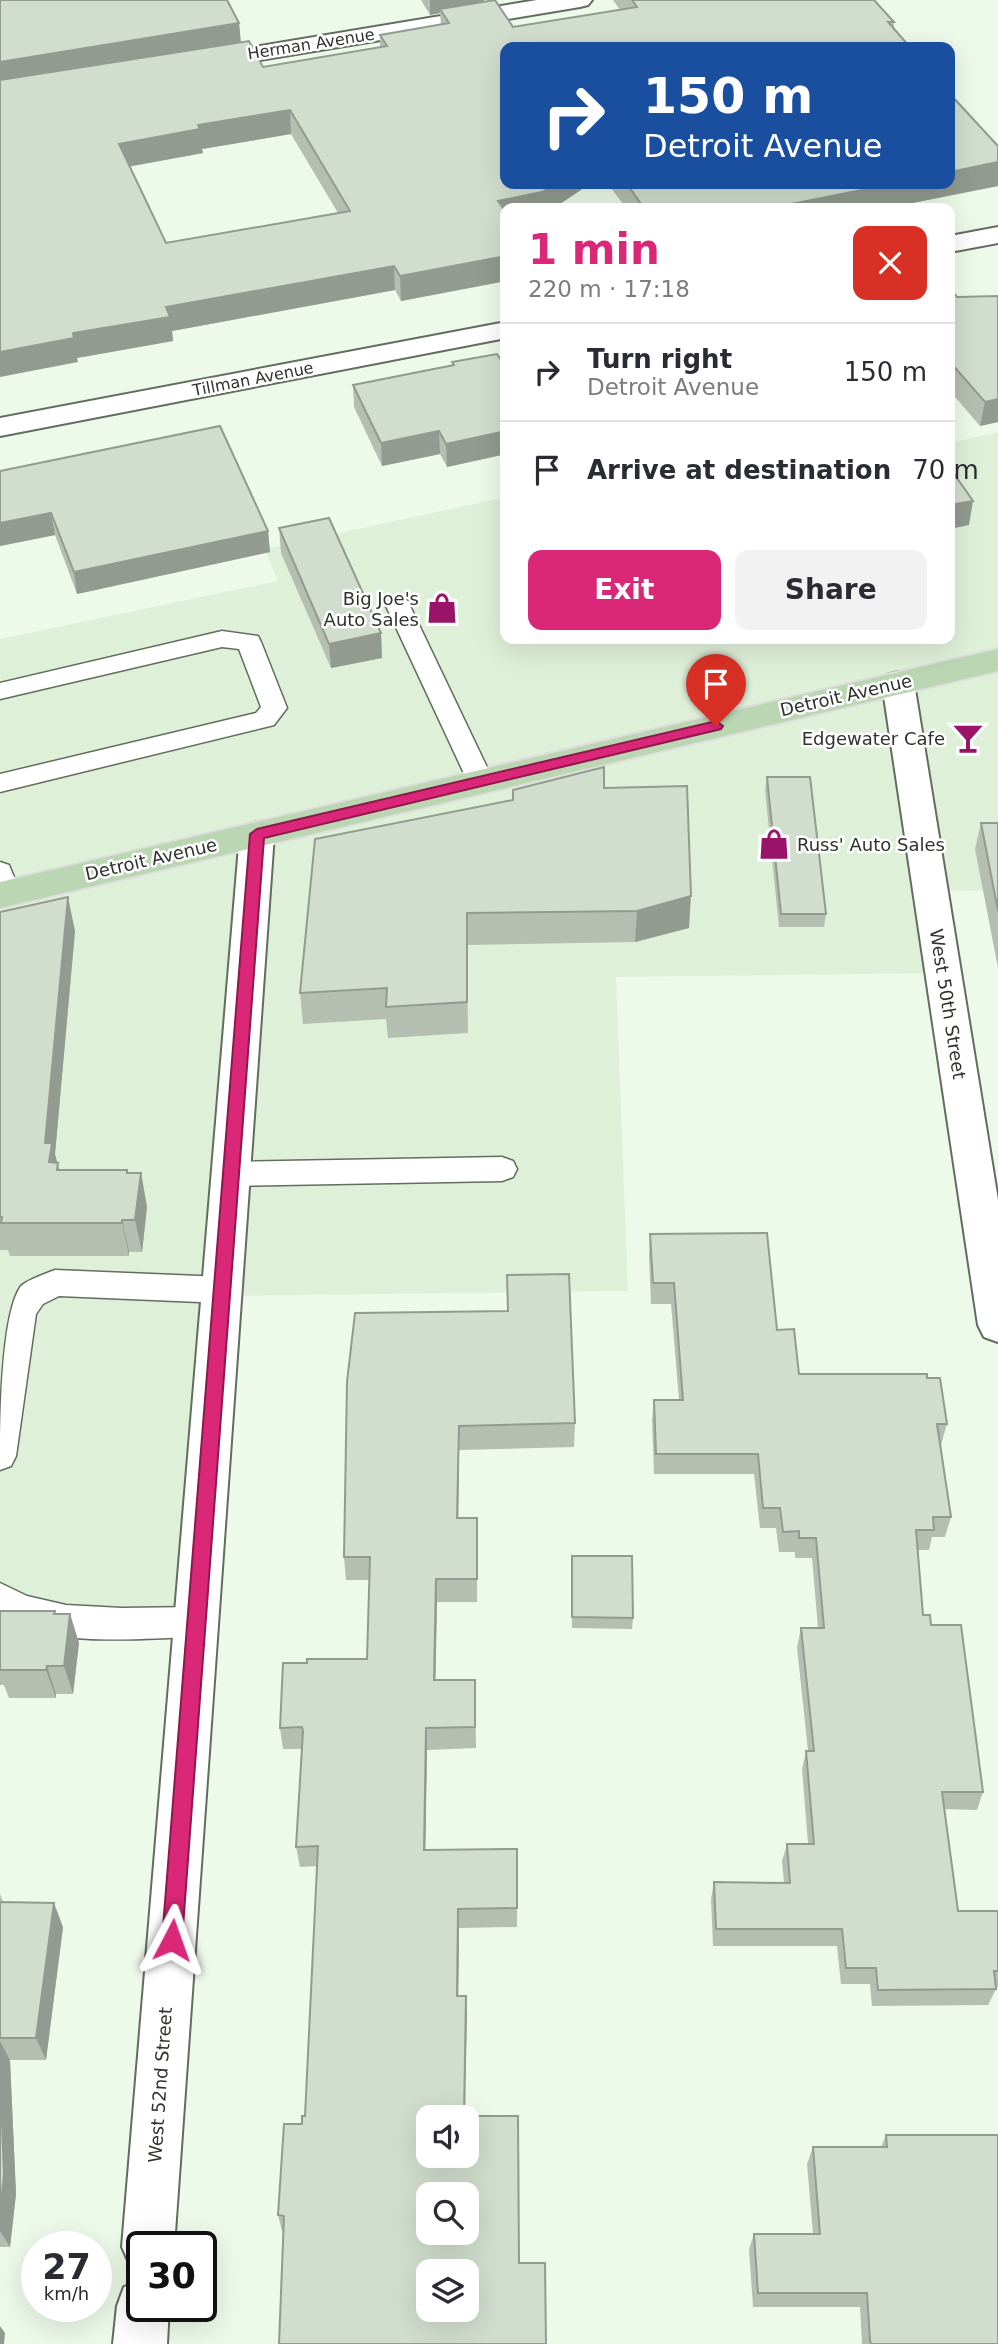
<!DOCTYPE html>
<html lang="en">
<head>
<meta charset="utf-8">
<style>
  body { margin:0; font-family:"DejaVu Sans",sans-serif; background:#f2f2f3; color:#2b2b33; height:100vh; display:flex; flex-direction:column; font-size:26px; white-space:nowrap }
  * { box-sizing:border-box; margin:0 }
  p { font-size:23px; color:#7c7c81 }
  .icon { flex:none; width:38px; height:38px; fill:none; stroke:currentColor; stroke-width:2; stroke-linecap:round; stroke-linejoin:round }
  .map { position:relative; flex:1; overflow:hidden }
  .sheet { position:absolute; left:500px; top:203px; width:455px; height:441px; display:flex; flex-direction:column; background:#fff; border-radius:14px; box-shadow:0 7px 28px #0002 }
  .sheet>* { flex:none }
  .top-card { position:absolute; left:500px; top:42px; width:455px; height:147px; border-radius:14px; box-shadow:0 7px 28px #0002; background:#1a4fa0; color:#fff; overflow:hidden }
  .fabs { position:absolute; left:416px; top:2105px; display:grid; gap:14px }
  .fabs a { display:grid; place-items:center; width:63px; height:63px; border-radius:14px; background:#fff; box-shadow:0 7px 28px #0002; font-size:35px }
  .speed { position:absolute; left:21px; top:2231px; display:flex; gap:14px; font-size:35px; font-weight:700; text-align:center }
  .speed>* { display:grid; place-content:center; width:91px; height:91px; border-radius:50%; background:#fff; box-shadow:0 7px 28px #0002; line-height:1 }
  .speed small { font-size:18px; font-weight:400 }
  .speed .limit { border:4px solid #111; border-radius:10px; background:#fff; color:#111 }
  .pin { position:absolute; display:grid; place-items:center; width:60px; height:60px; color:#fff; margin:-72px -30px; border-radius:50% 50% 50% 0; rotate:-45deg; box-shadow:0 0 7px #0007 }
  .pin .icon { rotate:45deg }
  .me { position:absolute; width:77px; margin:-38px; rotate:4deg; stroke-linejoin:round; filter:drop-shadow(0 0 5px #0008) }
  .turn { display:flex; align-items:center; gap:24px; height:147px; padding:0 28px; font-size:32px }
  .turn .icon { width:91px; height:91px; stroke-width:2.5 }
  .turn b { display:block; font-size:49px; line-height:60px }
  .round { display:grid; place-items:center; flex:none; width:74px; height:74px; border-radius:14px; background:#f2f2f3 }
  .summary { display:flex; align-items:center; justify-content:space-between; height:119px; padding:0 28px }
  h1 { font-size:42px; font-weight:800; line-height:52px; color:#db2777 }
  .action { display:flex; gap:14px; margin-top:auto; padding:14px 28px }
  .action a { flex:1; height:80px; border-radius:14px; background:#db2777; color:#fff; font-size:28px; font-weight:800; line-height:80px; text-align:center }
  .action a+a { background:#f2f2f3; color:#2b2b33 }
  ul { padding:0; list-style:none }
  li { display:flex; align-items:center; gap:21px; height:98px; padding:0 28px; border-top:2px solid #e1e1e2 }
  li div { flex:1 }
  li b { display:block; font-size:26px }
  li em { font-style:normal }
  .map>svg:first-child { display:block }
  .built { fill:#dff0d9 }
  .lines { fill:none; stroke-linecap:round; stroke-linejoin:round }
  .lane-casing { stroke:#626d5f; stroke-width:3 }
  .street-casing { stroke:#626d5f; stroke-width:4 }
  .primary-casing { stroke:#dededd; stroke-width:4 }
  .lane { fill:#fff; fill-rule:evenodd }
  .street { fill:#fff; fill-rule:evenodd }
  .primary { fill:#bbd6b3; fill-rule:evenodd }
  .wall { fill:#b4bfb1; fill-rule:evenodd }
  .shaded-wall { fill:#929b90 }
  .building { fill:#d1dece; stroke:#929b90; stroke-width:2; fill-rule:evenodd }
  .route { fill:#db2777; stroke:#8e194d; stroke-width:2 }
  .labels { text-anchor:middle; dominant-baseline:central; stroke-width:5; stroke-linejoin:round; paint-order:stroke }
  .far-street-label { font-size:16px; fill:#2e332c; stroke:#fff }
  .poi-label { font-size:18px; fill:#2e332c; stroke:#fff; text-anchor:end }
  .street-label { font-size:18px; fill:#2e332c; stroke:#fff }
</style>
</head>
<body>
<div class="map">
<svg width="998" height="2344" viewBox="0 0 998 2344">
  <rect width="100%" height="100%" fill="#edfae9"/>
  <!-- built -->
  <path class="built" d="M998,432V890L931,891L943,973L616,977L628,1291L223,1296L196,1633L0,1637V639L278,581L265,549L506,497V639H950V443Z"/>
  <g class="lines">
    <defs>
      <g id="lane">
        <path d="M398,598L407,600L410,606L494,782L490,788L481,791L472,788L468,782L386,606L389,600Z"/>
        <path d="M222,631L258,636L261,642L287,708L274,725L0,792V774L256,713L261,707L239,649L222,647L0,699V683Z"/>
        <path d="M0,862L9,865L21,894L17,901L7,904L0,902Z"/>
        <path d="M502,1157L513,1161L517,1169L513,1177L502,1181L233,1186L222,1182L218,1174L222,1166L233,1162Z"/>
        <path d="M55,1270L223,1277L234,1281L238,1290L234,1299L223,1303L59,1296L43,1304L36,1314L16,1456L11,1466L0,1470C0,1428 0,1315 21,1286C29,1279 45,1274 55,1270Z"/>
        <path d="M0,1583L27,1596L66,1605L122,1608L197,1607L209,1611L214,1622L209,1633L197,1637C135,1638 56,1649 0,1616Z"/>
      </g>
      <g id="street">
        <path d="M537,0H592L588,5L580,7L206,69L197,67L194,62L197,57L206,55Z"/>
        <path d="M998,227V243L950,252V236Z"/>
        <path d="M506,322V338L0,436V418Z"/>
        <path d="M898,672L909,675L914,683L998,1200V1342L984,1337L978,1325L882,683L887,675Z"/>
        <path d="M257,822L269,826L274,834L174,2247H142V2270L130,2265L122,2247L240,834L245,826Z"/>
        <path d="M142,2280V2306H169L167,2344H113L117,2306L124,2287Z"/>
      </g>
      <path id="primary" d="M998,649V671L0,908V882Z"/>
    </defs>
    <!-- lane casing -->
    <use href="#lane" class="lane-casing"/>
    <!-- street casing -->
    <use href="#street" class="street-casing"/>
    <!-- primary casing -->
    <use href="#primary" class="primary-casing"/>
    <!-- lane -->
    <use href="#lane" class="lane"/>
    <!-- street -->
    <use href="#street" class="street"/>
    <!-- primary -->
    <use href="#primary" class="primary"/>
  </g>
  <!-- wall -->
  <g class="wall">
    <path d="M0,0L239,23L241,42L263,67L380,47V35L441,25L440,13L430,15L421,0H484V2L513,27L620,10L613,0H874L894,22V28L506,47V281L401,301L395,290L172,331L173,341L77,358L78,362ZM291,134L338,213L166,243L130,166L203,153L202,149Z"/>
    <path d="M608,184H950L998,186L887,208H626Z"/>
    <path d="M950,288L957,297L998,296V422L980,426L950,391Z"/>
    <path d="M452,362L506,368V454L447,467L440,454L382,466L354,407L353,385L452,366Z"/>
    <path d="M0,471L268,531L270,552L77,594L55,535L0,546Z"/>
    <path d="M279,528L381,633L382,658L331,668L281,553Z"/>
    <path d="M767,777L826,914L824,927H779L765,790Z"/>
    <path d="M604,788L689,928L635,942L467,945L468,1033L388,1038L386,1019L303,1024L300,993Z"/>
    <path d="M981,823H998V968L975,849Z"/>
    <path d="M0,912L75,931L55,1154L59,1170L141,1173L147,1207L142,1252H129V1256H10L8,1250H0Z"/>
    <path d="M650,1234L777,1330L799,1374L927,1378L947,1424L941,1445L951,1517L945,1537H932L929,1550H918L923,1615L931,1625L983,1792L977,1810L944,1809L958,1911H998V1987H996V1989L988,2005L872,2006L870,1984H841L837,1946H713L711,1899L714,1882L784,1883L782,1861L787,1844H808L802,1769L806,1751H808L797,1647L801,1628H818L812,1558H795V1552H779L776,1528H760L754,1474H654L652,1421L654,1400H679L671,1304H651L649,1256Z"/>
    <path d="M507,1275L575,1423L574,1447L459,1450L458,1518H477V1602H437L435,1680H475L476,1748L427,1750L425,1850L517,1849V1927L459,1928L458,1996L467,2014L465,2116L519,2263L546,2344L282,2231L278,2215L302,2124L305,2116L317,1866L300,1867L296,1847L302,1749H283L280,1728L307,1663L367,1659L370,1580H346L344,1557L507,1311Z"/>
    <path d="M572,1556L633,1618L632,1629L572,1628Z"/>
    <path d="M0,1611H55L56,1614H70L79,1643L73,1694H56V1698H9L4,1685H0Z"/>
    <path d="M0,1894L3,1902L63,1927L46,2060H10L16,2194L10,2247H0Z"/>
    <path d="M886,2135L998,2344H862L860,2307H753L749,2249L754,2234H813L807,2164L813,2147H881Z"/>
  </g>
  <!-- shaded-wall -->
  <g class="shaded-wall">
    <path d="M430,0H484V6L440,9V13L430,15Z"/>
    <path d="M239,23L241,46L0,86V62Z"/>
    <path d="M290,110L291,134L202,149L203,153L122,168L119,144L198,125Z"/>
    <path d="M998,162V186L887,208H771L892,184H950V172Z"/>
    <path d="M555,184H590L554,208H506V223L498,201Z"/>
    <path d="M506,256V281L401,301L400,276Z"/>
    <path d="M394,266L395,290L172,331L173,341L77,358L78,362L0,377V352L73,333L166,307Z"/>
    <path d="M998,399V422L980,426L985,402Z"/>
    <path d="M439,431L440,454L382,466L381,443Z"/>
    <path d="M506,431V454L447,467L446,444Z"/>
    <path d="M973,501L969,525L950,529V505Z"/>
    <path d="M51,513L55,535L0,546V523Z"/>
    <path d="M268,531L270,552L77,594L74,572Z"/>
    <path d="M381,633L382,658L331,668L329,644Z"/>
    <path d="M691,896L689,928L635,942L637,911Z"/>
    <path d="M68,897L75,931L55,1154L66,1196L57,1195L45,1143Z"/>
    <path d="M141,1173L147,1207L142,1252L135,1220Z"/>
    <path d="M122,1220L129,1252V1256L122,1223Z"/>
    <path d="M459,1426V1450L458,1541L457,1518Z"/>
    <path d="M436,1579L437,1602L435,1702L434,1680Z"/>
    <path d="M70,1614L79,1643L73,1694L64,1666Z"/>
    <path d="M47,1666L56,1694V1698L46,1670Z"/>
    <path d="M426,1728L427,1750L425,1870L424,1850Z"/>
    <path d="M54,1903L63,1927L46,2060L36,2038Z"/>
    <path d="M458,1909L459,1928L458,2014L457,1996Z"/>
    <path d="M466,1996L467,2014L464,2118Z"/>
    <path d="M0,2041L10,2060L16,2194L10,2247L0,2231Z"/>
    <path d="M0,2326L5,2333L4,2344H0Z"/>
  </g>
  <!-- building -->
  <g class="building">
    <path d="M0,0H227L239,23L0,62Z"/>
    <path d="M495,0L513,27L637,7L632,0H874L894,22H888L910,47H506V184H555L542,192L498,201L506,212V256L400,276L394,266L166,307L170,317L73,333L74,338L0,352V80L249,41L263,67L387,46L380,35L449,23L440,9ZM290,110L350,211L166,243L119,144L200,129L198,125Z"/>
    <path d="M950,94L998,146V162L950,172Z"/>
    <path d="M627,184H892L771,208H756L754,206L744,208H644Z"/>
    <path d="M950,288L957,297L998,296V399L985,402L950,362Z"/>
    <path d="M497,354L506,368V431L446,444L439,431L381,443L353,385L454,365L452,362Z"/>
    <path d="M220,426L268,531L74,572L51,513L0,523V471Z"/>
    <path d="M950,468L973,501L950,505Z"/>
    <path d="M329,518L381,633L329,644L279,528Z"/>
    <path d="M604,767V788L687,786L691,896L637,911L467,913V1002L386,1007L387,988L300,993L315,839L513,800V790Z"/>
    <path d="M767,777H810L826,914H781Z"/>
    <path d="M981,823H998V911Z"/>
    <path d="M68,897L45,1143H52L49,1162L58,1163L57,1170H127V1173H141L135,1220H122V1223H1L2,1217H0V912Z"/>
    <path d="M767,1233L777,1330L794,1329L799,1374H927V1378H940L947,1424H937L951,1517H933L934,1530H916L923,1615H930L931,1625H961L983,1792H942L958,1911H998V1971H994L996,1989L878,1990L876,1968H846L842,1929H716L714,1882L790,1883L787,1844H814L806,1751H814L801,1628H824L816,1538H799V1531L783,1532L780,1508H763L758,1454H656L654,1400H683L674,1283H653L650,1234Z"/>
    <path d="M569,1274L575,1423L459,1426L457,1518H477V1579H436L434,1680H475V1727L426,1728L424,1850L517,1849V1908L458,1909L457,1996H466L464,2116H518L519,2263H545L546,2344H279L284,2216L278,2215L284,2124H302V2116H305L318,1846L296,1847L303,1731L302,1727L280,1728L283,1663H307V1659H367L370,1557H344L347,1382L355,1313L508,1311L507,1275ZM429,2118H467V2156H429ZM429,2194H467V2233H429ZM429,2272H467V2310H429Z"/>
    <path d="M572,1556H632L633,1618L572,1617Z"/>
    <path d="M0,1611H55L54,1614H70L64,1666H47L46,1670H0Z"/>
    <path d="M0,1902L54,1903L36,2038H0Z"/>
    <path d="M0,2075L4,2174L0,2210Z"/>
    <path d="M886,2135H998V2344H871L870,2340L867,2293H758L754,2234H820L813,2147H887Z"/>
  </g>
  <!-- route -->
  <path class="route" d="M716,721L723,726L721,729L264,838L182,1940L179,1947L172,1950L165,1947L162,1940L250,834L257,829Z"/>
  <!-- icons -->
  <defs>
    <symbol id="shop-bare" viewBox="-9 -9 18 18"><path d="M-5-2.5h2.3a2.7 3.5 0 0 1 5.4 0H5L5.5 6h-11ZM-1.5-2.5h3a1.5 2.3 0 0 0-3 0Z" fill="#991368" stroke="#fff" stroke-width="2.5" paint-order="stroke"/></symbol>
    <symbol id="bar-bare" viewBox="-9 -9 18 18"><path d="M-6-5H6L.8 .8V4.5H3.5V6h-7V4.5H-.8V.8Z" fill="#991368" stroke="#fff" stroke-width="2.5" paint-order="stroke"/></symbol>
  </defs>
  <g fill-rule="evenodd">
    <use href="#shop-bare" x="420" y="586" width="44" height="44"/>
    <use href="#bar-bare" x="946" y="716" width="44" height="44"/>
    <use href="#shop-bare" x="752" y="822" width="44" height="44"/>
  </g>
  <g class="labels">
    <!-- far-street labels -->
    <g class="far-street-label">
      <text transform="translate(311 44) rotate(-9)">Herman Avenue</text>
      <text transform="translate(253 379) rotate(-11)">Tillman Avenue</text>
    </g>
    <!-- poi labels -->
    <g class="poi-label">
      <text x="419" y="598">Big Joe's<tspan x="419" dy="21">Auto Sales</tspan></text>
      <text x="945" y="738">Edgewater Cafe</text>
      <text x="797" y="844" text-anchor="start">Russ' Auto Sales</text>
    </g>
    <!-- street labels -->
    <g class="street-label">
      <text transform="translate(846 695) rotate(-13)">Detroit Avenue</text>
      <text transform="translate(151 859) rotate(-13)">Detroit Avenue</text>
      <text transform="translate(948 1004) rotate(81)">West 50th Street</text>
      <text transform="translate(160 2085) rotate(-86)">West 52nd Street</text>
    </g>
  </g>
</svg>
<div class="fabs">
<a><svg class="icon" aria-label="sound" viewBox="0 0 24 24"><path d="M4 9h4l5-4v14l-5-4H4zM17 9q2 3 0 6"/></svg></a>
<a><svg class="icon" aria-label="search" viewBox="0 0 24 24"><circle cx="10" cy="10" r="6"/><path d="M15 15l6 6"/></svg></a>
<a><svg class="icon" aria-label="layers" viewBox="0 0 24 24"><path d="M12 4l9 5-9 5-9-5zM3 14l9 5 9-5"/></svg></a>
</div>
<div class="speed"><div>27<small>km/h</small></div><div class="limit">30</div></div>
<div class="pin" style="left:716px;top:726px;background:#d93025"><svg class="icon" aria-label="arrive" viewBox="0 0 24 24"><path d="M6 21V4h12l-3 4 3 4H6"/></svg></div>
<svg class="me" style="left:172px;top:1940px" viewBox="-20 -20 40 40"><path d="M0-17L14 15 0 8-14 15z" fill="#db2777" stroke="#fff" stroke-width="4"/></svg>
<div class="top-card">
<div class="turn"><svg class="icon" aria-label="right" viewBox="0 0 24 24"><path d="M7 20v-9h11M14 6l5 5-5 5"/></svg><div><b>150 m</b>Detroit Avenue</div></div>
</div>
<section class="sheet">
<div class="summary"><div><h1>1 min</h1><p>220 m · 17:18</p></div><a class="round" style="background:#d93025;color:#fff"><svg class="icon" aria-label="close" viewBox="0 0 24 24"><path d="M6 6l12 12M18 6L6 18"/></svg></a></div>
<ul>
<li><svg class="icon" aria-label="right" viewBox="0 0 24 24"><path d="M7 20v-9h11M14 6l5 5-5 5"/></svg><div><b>Turn right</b><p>Detroit Avenue</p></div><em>150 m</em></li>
<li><svg class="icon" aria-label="arrive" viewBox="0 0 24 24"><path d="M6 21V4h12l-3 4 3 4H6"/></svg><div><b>Arrive at destination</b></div><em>70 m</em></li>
</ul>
<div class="action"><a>Exit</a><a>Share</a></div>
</section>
</div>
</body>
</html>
